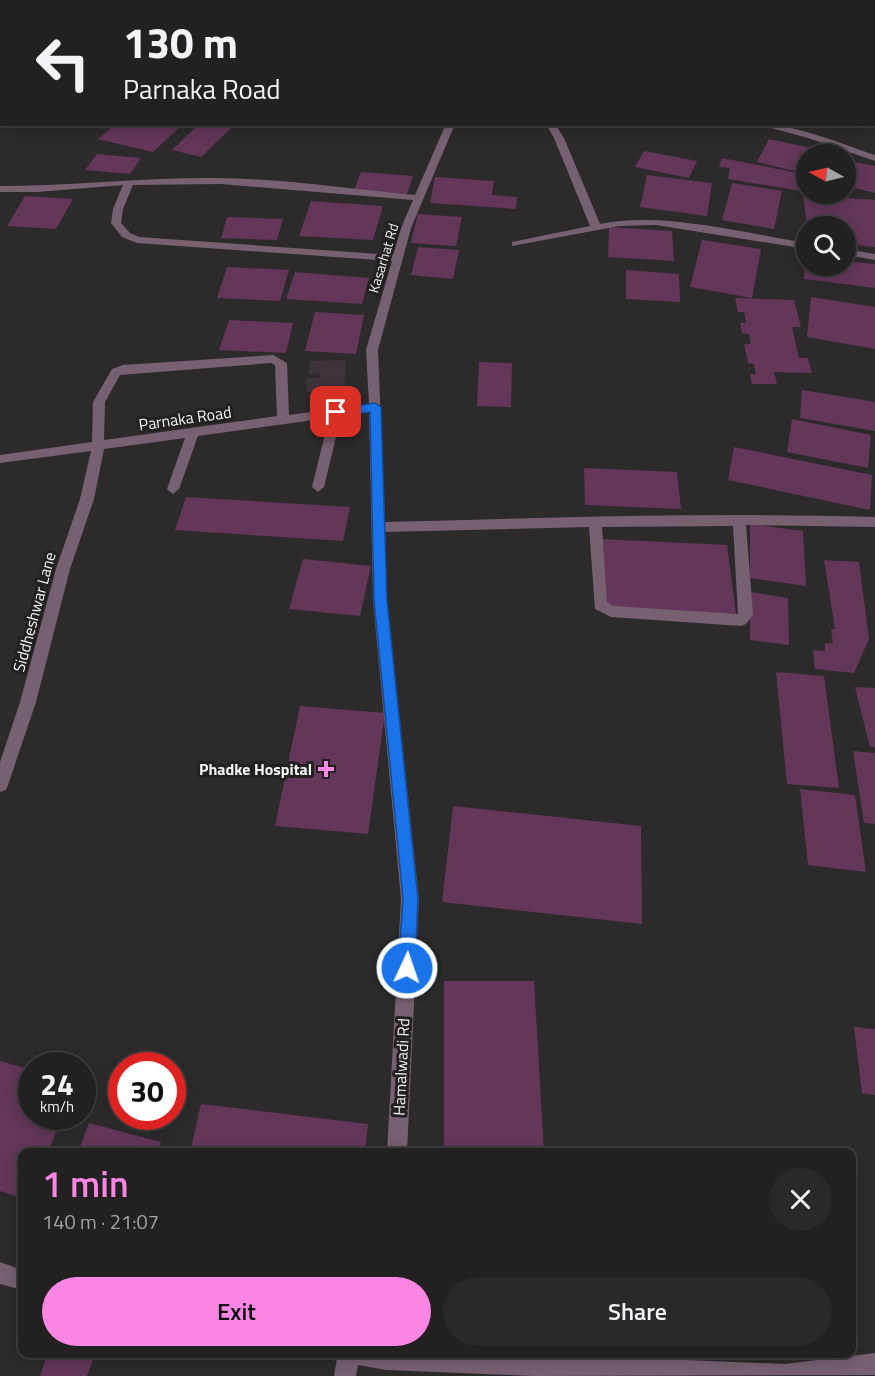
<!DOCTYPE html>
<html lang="en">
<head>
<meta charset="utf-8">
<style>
  body { margin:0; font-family:"Titillium Web",sans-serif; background:#2a282a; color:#f1f3f6; height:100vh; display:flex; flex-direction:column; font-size:22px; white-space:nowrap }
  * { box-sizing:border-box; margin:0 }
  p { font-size:20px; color:#a2a3a5 }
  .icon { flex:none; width:33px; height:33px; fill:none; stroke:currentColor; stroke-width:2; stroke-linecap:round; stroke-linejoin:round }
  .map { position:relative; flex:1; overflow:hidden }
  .details { position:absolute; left:18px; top:1148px; width:838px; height:210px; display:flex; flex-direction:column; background:#222021; border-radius:12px; box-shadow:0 3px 15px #0003,0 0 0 2px #3f3e3f }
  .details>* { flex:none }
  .hud { position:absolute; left:0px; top:0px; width:876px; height:126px; box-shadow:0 3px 15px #0003,0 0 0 2px #3f3e3f; background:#222021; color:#f1f3f6; overflow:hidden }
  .needle { width:39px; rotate:278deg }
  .tools { position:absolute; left:796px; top:144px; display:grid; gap:12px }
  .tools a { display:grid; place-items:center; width:60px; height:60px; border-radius:50%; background:#222021; box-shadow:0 3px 15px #0003,0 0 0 2px #3f3e3f; font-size:30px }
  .speed { position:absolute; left:18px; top:1052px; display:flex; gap:12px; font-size:30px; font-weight:700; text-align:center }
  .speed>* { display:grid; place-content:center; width:78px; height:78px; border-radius:50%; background:#222021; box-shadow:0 3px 15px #0003,0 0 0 2px #3f3e3f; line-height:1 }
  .speed small { font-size:15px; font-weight:400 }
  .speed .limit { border:9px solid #d22; background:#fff; color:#111 }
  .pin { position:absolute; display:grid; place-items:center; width:51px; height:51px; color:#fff; margin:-26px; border-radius:12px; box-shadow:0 3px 9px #0006 }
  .me { position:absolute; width:66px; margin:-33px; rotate:3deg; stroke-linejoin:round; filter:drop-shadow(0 0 4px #0008) }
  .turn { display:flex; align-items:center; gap:21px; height:126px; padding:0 24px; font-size:27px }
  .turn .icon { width:78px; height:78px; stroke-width:2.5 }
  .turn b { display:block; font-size:42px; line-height:51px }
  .round { display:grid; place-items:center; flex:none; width:63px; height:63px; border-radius:32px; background:#2a282a }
  .head { display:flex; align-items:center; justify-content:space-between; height:102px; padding:0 24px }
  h1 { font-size:36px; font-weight:600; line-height:45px; color:#fc86e4 }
  .cta { display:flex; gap:12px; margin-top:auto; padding:12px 24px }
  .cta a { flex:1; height:69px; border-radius:36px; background:#fc86e4; color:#111; font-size:24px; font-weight:600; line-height:69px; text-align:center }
  .cta a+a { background:#2a282a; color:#f1f3f6 }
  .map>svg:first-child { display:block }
  .built { fill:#3c343a }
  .building { fill:#63365a }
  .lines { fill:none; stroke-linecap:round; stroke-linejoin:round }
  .street { fill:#776171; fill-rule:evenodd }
  .route { fill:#1a73e8; stroke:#114b97; stroke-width:1.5 }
  .poi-dot { fill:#fc86e4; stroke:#232022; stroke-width:2 }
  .labels { text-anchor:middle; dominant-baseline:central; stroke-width:6; stroke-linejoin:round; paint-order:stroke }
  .far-street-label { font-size:14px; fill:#f5f3f4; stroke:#232022 }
  .street-label { font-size:16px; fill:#f5f3f4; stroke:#232022 }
  .poi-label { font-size:16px; font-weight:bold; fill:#f5f3f4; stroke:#232022; text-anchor:end }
</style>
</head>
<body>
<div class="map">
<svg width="875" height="1376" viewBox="0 0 875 1376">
  <rect width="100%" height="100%" fill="#2d2a2c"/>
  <!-- built -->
  <path class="built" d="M346,360L344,391L306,392L307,378H320V373L308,374L310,361Z"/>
  <!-- building -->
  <g class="building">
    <path d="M116,124H183L153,152L98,139Z"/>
    <path d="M199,124H235L201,157L172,150Z"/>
    <path d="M769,139L815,149L816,146L848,154H807V169L801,168L799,172L757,162Z"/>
    <path d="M644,151L697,161L689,178L635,167Z"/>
    <path d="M97,154L141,158L130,174L85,170Z"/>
    <path d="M722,158L803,174L802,179H807V192L728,179L730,168L719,167Z"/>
    <path d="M846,160L875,166V193L846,186Z"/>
    <path d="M361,172L413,176L407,194L354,190Z"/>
    <path d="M647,175L712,183L707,216L640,207Z"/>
    <path d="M435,177L494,181L492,195L517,197L516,209L430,203Z"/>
    <path d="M732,183L782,191L774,229L722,220Z"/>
    <path d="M803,195L875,200V247L846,244V226H807Z"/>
    <path d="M25,196L73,199L56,229L7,226Z"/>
    <path d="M311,201L383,206L373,240L299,236Z"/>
    <path d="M418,214L462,217L456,246L411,243Z"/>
    <path d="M227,217L283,219L277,240L221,238Z"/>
    <path d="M609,227L672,231L674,261L608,257Z"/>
    <path d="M702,240L761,249L752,298L690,287Z"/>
    <path d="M418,247L459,250L453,279L411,275Z"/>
    <path d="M805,255L807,256V266H846V261L875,264V288L804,279Z"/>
    <path d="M227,267L289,270L280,301L217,298Z"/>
    <path d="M626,270L679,274L680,302L626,299Z"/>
    <path d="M295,272L369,278L362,304L286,299Z"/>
    <path d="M811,297L875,307V349L807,337Z"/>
    <path d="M735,298L794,300L801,327H792L799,358H808L812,373L774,372L777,384H752L750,374H756L754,364L748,363L744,344H751L749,334L742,333L740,323H746L744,312H738Z"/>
    <path d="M315,312L364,315L356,354L305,351Z"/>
    <path d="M229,320L293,323L286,353L219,350Z"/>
    <path d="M479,362L512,363L511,407L477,406Z"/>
    <path d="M802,390L875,402V431L800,418Z"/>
    <path d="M792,419L871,435L868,468L787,452Z"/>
    <path d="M734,447L872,475L870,510L728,480Z"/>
    <path d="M584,468L677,472L681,509L585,505Z"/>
    <path d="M186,497L350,507L343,541L175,530Z"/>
    <path d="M750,524L803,531L806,586L750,578Z"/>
    <path d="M600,539L727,545L736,614L607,607Z"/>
    <path d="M303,559L371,566L360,616L289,609Z"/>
    <path d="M824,560L859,562L869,639L854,673L815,669L813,650L825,651V643L833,644L831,629H835Z"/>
    <path d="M750,592L788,598L789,645L750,640Z"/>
    <path d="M776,672L824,676L839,788L787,784Z"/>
    <path d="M855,687L875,688V747H870Z"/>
    <path d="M300,706L385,713L368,834L275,826Z"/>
    <path d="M853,751L875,753V824L864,823Z"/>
    <path d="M800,789L855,795L866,872L808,865Z"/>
    <path d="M453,806L641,826L642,924L442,902Z"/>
    <path d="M444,981H534L544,1152H444Z"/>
    <path d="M854,1027L875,1029V1095L862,1093Z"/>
    <path d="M0,1061L32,1070V1116H63L48,1152H22V1198L0,1191Z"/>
    <path d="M201,1104L368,1124L365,1152H190Z"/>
    <path d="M89,1123L161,1142L157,1152H78Z"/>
    <path d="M48,1353H67L93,1360L87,1376H40Z"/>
  </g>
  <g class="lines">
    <!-- street -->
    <g class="street">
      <path d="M212,0H222L210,2Z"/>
      <path d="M235,0L249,2H236Z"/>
      <path d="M512,0H520L511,2Z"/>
      <path d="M787,0H795L786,2Z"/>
      <rect x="874" y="101" width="1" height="6"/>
      <path d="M2,121V124H6L0,128Z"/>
      <path d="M446,124H455L411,228L378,350L385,522C548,518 712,512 875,517V527L746,525L753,615L746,624L741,626L611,617L595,609L589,527L385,532L387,600L419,899L407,1152H387L401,899L373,600L369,412L341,416L324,487L318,492L312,487L329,418L198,436L179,489L173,494L167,489L185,438L104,449L94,499L70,569L36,702L8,785L6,790L0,792V762L20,702L56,569L80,499L91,451L0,463V455L92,442L93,402L112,369L123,365L273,355L287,363L289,415L369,404L366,350L392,261L137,243L122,237L111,223L113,209L123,185L37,192H0V186C73,186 146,177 219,178C285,179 351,189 415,195ZM221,184L413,200L401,228L393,255L139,237L130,233L121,223L123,209L133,185ZM271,363L275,365L277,416L104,440L105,402L120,375ZM733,526L738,614L613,606L607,602L602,527Z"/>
      <path d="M546,124H555L564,138L600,224C662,211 743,233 807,243V249L656,225L619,226L512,246V242L590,226L554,138Z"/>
      <path d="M756,124C797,124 836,142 875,155V161L808,138Z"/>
      <path d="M846,249L875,254V260L846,255Z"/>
      <path d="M0,1262L22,1270V1290L0,1284Z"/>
      <path d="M338,1353H512L785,1364L875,1353V1375L534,1376L386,1370L358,1365L356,1376H334Z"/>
    </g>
  </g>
  <!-- route -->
  <path class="route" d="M375,403L381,407L387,600L418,899L415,968L412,974L407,976L401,974L398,968L403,899L374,600L370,412L336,416L331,412L336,409Z"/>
  <!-- markers -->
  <path class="poi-dot" d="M323 760h6v6h6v6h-6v6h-6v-6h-6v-6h6z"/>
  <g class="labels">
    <!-- far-street labels -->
    <g class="far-street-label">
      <text transform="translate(383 258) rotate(-73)">Kasarhat Rd</text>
    </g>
    <!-- street labels -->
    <g class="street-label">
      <text transform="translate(185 418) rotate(-8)">Parnaka Road</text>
      <text transform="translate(34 612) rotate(-75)">Siddheshwar Lane</text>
      <text transform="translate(401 1067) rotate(-87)">Hamalwadi Rd</text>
    </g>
    <!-- poi labels -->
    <g class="poi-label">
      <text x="312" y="769">Phadke Hospital</text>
    </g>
  </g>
</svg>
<div class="tools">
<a><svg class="needle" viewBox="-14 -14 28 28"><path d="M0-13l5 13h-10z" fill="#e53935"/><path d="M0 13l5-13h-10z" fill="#a2a3a5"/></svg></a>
<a><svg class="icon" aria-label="search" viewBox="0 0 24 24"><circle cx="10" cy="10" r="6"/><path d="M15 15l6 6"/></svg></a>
</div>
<div class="speed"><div>24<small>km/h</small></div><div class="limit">30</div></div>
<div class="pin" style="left:336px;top:412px;background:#d93025"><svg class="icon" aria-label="arrive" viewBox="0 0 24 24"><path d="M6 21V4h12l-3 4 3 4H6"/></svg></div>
<svg class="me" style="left:407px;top:968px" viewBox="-20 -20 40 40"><circle r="17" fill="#1a73e8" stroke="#fff" stroke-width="3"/><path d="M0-11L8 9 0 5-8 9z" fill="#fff"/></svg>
<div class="hud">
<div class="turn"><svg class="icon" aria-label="left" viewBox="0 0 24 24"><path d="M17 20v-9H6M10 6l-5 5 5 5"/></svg><div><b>130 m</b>Parnaka Road</div></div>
</div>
<section class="details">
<div class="head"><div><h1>1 min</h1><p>140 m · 21:07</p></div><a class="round"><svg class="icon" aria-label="close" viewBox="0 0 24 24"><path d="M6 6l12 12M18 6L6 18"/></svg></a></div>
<div class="cta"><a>Exit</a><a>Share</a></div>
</section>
</div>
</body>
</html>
